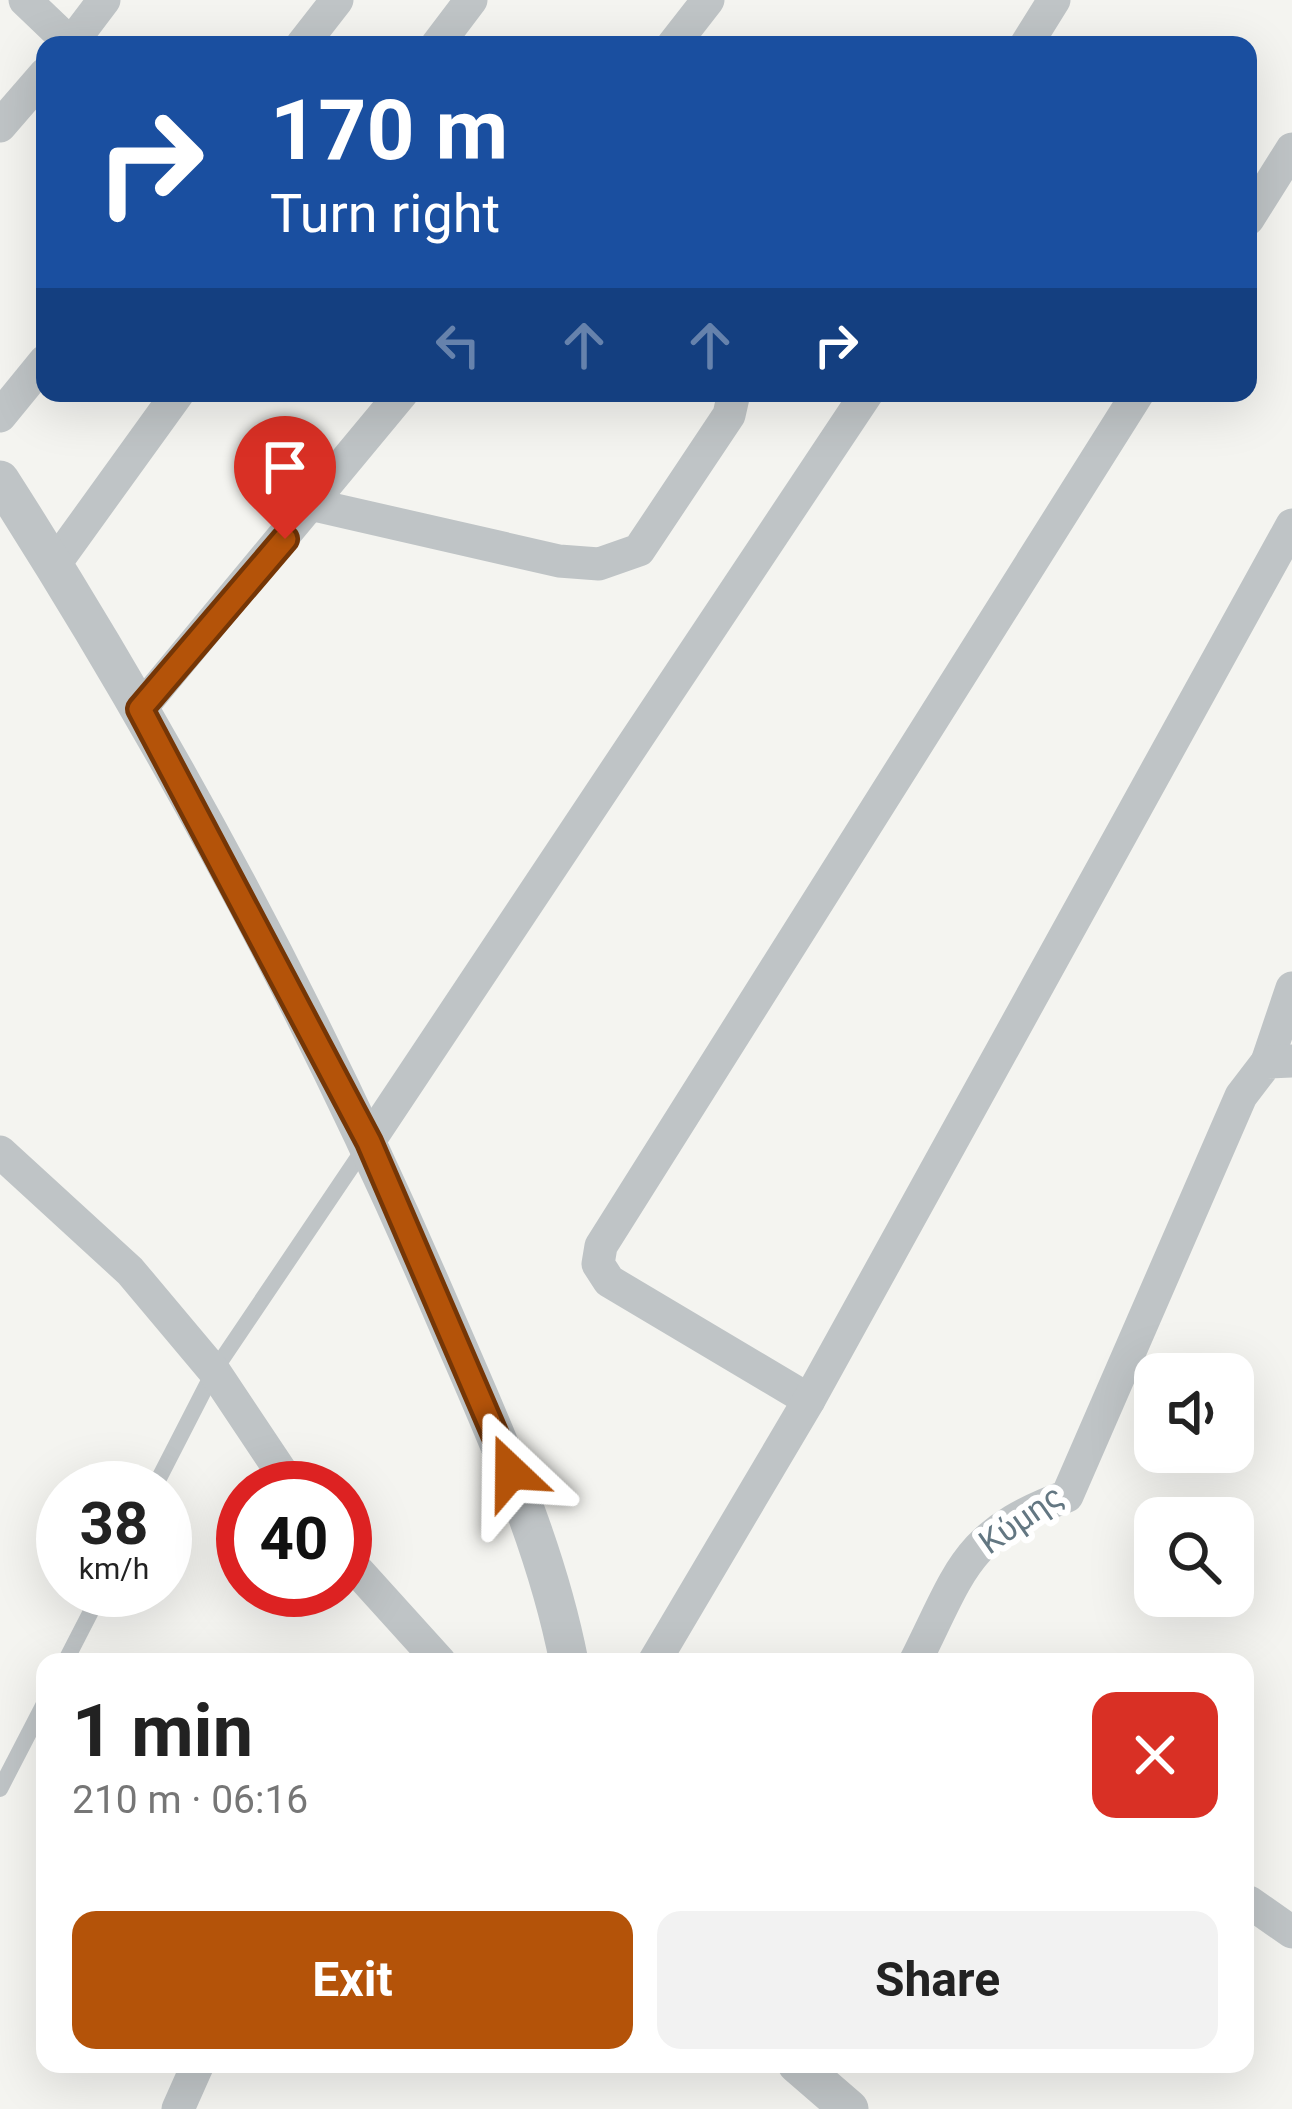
<!DOCTYPE html>
<html lang="en">
<head>
<meta charset="utf-8">
<style>
  body { margin:0; font-family:Roboto,sans-serif; background:#f2f2f2; color:#222; height:100vh; display:flex; flex-direction:column; font-size:45px; white-space:nowrap }
  * { box-sizing:border-box; margin:0 }
  p { font-size:39px; color:#767676 }
  .icon { flex:none; width:66px; height:66px; fill:none; stroke:currentColor; stroke-width:2; stroke-linecap:round; stroke-linejoin:round }
  .map { position:relative; flex:1; overflow:hidden }
  .details { position:absolute; left:36px; top:1653px; width:1218px; height:420px; display:flex; flex-direction:column; background:#fff; border-radius:24px; box-shadow:0 12px 48px #0002 }
  .details>* { flex:none }
  .banner { position:absolute; left:36px; top:36px; width:1221px; height:366px; border-radius:24px; box-shadow:0 12px 48px #0002; background:#1a4fa0; color:#fff; overflow:hidden }
  .controls { position:absolute; left:1134px; top:1353px; display:grid; gap:24px }
  .controls a { display:grid; place-items:center; width:120px; height:120px; border-radius:24px; background:#fff; box-shadow:0 12px 48px #0002; font-size:60px }
  .speed { position:absolute; left:36px; top:1461px; display:flex; gap:24px; font-size:60px; font-weight:700; text-align:center }
  .speed>* { display:grid; place-content:center; width:156px; height:156px; border-radius:50%; background:#fff; box-shadow:0 12px 48px #0002; line-height:1 }
  .speed small { font-size:30px; font-weight:400 }
  .speed .limit { border:18px solid #d22; background:#fff; color:#111 }
  .pin { position:absolute; display:grid; place-items:center; width:102px; height:102px; color:#fff; margin:-123px -51px; border-radius:50% 50% 50% 0; rotate:-45deg; box-shadow:0 0 12px #0007 }
  .pin .icon { rotate:45deg }
  .me { position:absolute; width:132px; margin:-66px; rotate:337deg; stroke-linejoin:round; filter:drop-shadow(0 0 9px #0008) }
  .turn { display:flex; align-items:center; gap:42px; height:252px; padding:0 36px; font-size:54px }
  .turn .icon { width:156px; height:156px; stroke-width:2.5 }
  .turn b { display:block; font-size:84px; line-height:102px }
  .lanes { display:flex; align-items:center; height:114px; padding:0 36px; background:#0003; justify-content:center; gap:60px; direction:ltr }
  .lanes .off { opacity:.35 }
  .round { display:grid; place-items:center; flex:none; width:126px; height:126px; border-radius:24px; background:#f2f2f2 }
  .summary { display:flex; align-items:center; justify-content:space-between; height:204px; padding:0 36px }
  h1 { font-size:72px; font-weight:700; line-height:90px }
  .action { display:flex; gap:24px; margin-top:auto; padding:24px 36px }
  .action a { flex:1; height:138px; border-radius:24px; background:#b45309; color:#fff; font-size:48px; font-weight:700; line-height:138px; text-align:center }
  .action a+a { background:#f2f2f2; color:#222 }
  .map>svg:first-child { display:block }
  .lines { fill:none; stroke-linecap:round; stroke-linejoin:round }
  .service { stroke:#bfc4c6; stroke-width:16 }
  .minor { stroke:#bfc4c6; stroke-width:33 }
  .tertiary { stroke:#bfc4c6; stroke-width:39 }
  .route-casing { stroke:#753606; stroke-width:30 }
  .route { stroke:#b45309; stroke-width:21 }
  .labels { text-anchor:middle; dominant-baseline:central; stroke-width:12; stroke-linejoin:round; paint-order:stroke }
  .street-label { font-size:33px; fill:#637782; stroke:#fff }
</style>
</head>
<body>
<div class="map">
<svg width="1292" height="2109" viewBox="0 0 1292 2109">
  <rect width="100%" height="100%" fill="#f4f4f0"/>
  <g class="lines">
    <!-- service -->
    <g class="service">
      <path d="M154,1488L214,1371L365,1147"/>
      <path d="M65,1662L102,1590"/>
      <path d="M0,1789L45,1702"/>
    </g>
    <!-- minor -->
    <g class="minor">
      <path d="M25,0L71,44"/>
      <path d="M70,45L104,0"/>
      <path d="M302,45L337,0"/>
      <path d="M437,45L471,0"/>
      <path d="M673,45L708,0"/>
      <path d="M1026,45L1054,0"/>
      <path d="M0,126L45,74"/>
      <path d="M1248,219L1292,149"/>
      <path d="M0,416L45,361"/>
      <path d="M314,505L559,561L599,564L639,550L729,415L734,393"/>
      <path d="M54,565L178,393"/>
      <path d="M140,709L402,393"/>
      <path d="M1267,1062L1292,988"/>
      <path d="M369,1141L867,393"/>
      <path d="M0,1152L130,1271L214,1371L292,1488"/>
      <path d="M809,1400L609,1281L598,1264L601,1246L1138,393"/>
      <path d="M345,1557L440,1662"/>
      <path d="M654,1662L809,1400L1292,525"/>
      <path d="M915,1662C961,1571 964,1534 1067,1496L1241,1096L1267,1062L1292,1061"/>
      <path d="M1249,1902L1292,1932"/>
      <path d="M178,2109L198,2064"/>
    </g>
    <!-- tertiary -->
    <g class="tertiary">
      <path d="M0,480C169,744 319,1024 443,1313C492,1427 545,1539 569,1662"/>
      <path d="M797,2064L849,2109"/>
    </g>
  </g>
  <g class="lines">
    <defs>
      <path id="route" d="M285,539L140,709L369,1142L511,1472"/>
    </defs>
    <!-- route casing -->
    <use href="#route" class="route-casing"/>
    <!-- route -->
    <use href="#route" class="route"/>
  </g>
  <g class="labels">
    <!-- street labels -->
    <g class="street-label">
      <text transform="translate(1021 1519) rotate(-35)">Κύμης</text>
    </g>
  </g>
</svg>
<div class="controls">
<a><svg class="icon" aria-label="sound" viewBox="0 0 24 24"><path d="M4 9h4l5-4v14l-5-4H4zM17 9q2 3 0 6"/></svg></a>
<a><svg class="icon" aria-label="search" viewBox="0 0 24 24"><circle cx="10" cy="10" r="6"/><path d="M15 15l6 6"/></svg></a>
</div>
<div class="speed"><div>38<small>km/h</small></div><div class="limit">40</div></div>
<div class="pin" style="left:285px;top:539px;background:#d93025"><svg class="icon" aria-label="arrive" viewBox="0 0 24 24"><path d="M6 21V4h12l-3 4 3 4H6"/></svg></div>
<svg class="me" style="left:511px;top:1472px" viewBox="-20 -20 40 40"><path d="M0-17L14 15 0 8-14 15z" fill="#b45309" stroke="#fff" stroke-width="4"/></svg>
<div class="banner">
<div class="turn"><svg class="icon" aria-label="right" viewBox="0 0 24 24"><path d="M7 20v-9h11M14 6l5 5-5 5"/></svg><div><b>170 m</b>Turn right</div></div>
<div class="lanes"><svg class="icon off" aria-label="left" viewBox="0 0 24 24"><path d="M17 20v-9H6M10 6l-5 5 5 5"/></svg><svg class="icon off" aria-label="ahead" viewBox="0 0 24 24"><path d="M12 20V5M6 11l6-6 6 6"/></svg><svg class="icon off" aria-label="ahead" viewBox="0 0 24 24"><path d="M12 20V5M6 11l6-6 6 6"/></svg><svg class="icon" aria-label="right" viewBox="0 0 24 24"><path d="M7 20v-9h11M14 6l5 5-5 5"/></svg></div>
</div>
<section class="details">
<div class="summary"><div><h1>1 min</h1><p>210 m · 06:16</p></div><a class="round" style="background:#d93025;color:#fff"><svg class="icon" aria-label="close" viewBox="0 0 24 24"><path d="M6 6l12 12M18 6L6 18"/></svg></a></div>
<div class="action"><a>Exit</a><a>Share</a></div>
</section>
</div>
</body>
</html>
